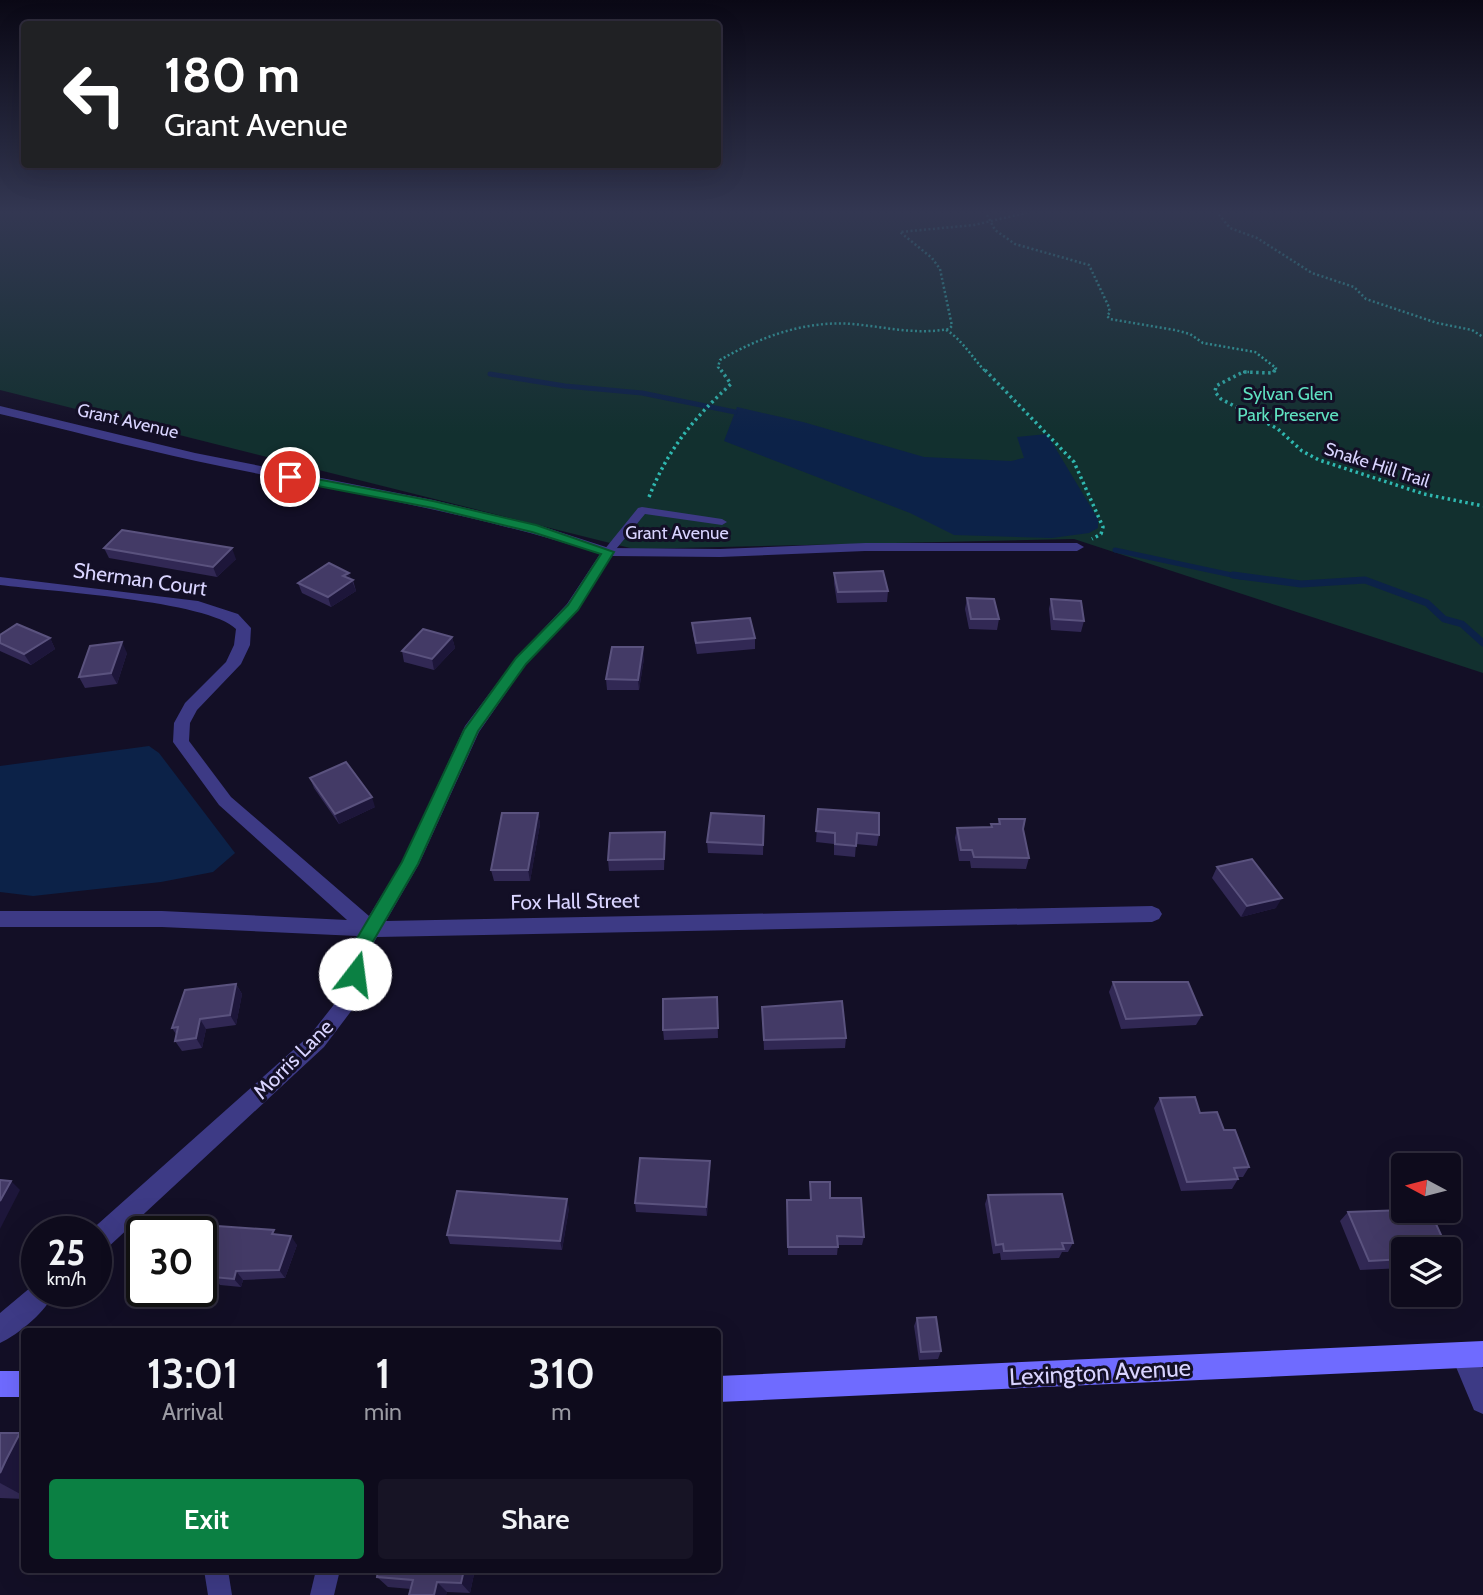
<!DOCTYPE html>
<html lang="en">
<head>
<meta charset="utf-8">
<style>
  body { margin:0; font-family:Cabin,sans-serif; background:#171425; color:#f1f3f6; height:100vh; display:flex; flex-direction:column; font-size:26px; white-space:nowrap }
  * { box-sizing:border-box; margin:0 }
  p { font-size:23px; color:#9b9ba3 }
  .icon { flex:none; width:38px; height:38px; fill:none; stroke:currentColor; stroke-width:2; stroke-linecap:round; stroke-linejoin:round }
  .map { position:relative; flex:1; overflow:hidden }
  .sheet { position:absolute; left:21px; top:1328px; width:700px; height:245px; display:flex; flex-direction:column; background:#0e0b1c; border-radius:7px; box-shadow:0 7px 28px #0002,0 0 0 2px #2e2b3b }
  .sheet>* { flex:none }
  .guide { position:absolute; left:21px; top:21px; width:700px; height:147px; border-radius:7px; box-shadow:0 7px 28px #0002,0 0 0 2px #2e2b3b; background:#202124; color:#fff; overflow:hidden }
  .needle { width:46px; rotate:277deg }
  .fabs { position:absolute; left:1391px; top:1153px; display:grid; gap:14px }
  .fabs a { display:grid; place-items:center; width:70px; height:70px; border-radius:7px; background:#0e0b1c; box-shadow:0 7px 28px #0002,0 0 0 2px #2e2b3b; font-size:35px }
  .speed { position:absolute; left:21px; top:1216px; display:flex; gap:14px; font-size:35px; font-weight:700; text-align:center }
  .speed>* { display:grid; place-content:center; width:91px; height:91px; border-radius:50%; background:#0e0b1c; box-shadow:0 7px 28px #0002,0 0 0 2px #2e2b3b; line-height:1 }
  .speed small { font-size:18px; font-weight:400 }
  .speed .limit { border:4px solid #111; border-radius:10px; background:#fff; color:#111 }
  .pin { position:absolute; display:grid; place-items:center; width:60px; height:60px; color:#fff; margin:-30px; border:4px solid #fff; border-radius:50%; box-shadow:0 2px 7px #0007 }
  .me { position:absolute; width:77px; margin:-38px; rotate:15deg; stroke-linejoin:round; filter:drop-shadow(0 0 5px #0008) }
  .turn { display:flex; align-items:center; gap:24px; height:147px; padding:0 28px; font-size:32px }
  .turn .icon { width:91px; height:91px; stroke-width:2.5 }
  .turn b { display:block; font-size:49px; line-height:60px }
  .eta { display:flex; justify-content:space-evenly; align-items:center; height:119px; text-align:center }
  .eta b { font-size:42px; font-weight:600; line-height:49px }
  .primary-button { display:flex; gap:14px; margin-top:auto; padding:14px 28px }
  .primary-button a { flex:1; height:80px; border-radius:7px; background:#0b8043; color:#fff; font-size:28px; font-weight:600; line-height:80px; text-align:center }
  .primary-button a+a { background:#171425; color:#f1f3f6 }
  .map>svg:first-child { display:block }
  .green { fill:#12302f }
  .water { fill:#0c2248 }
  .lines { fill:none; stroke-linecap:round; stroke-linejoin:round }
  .stream-far1 { stroke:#0c2248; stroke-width:5 }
  .stream { stroke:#0c2248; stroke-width:7 }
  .path-far1 { stroke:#2fb8b0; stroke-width:2.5; stroke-dasharray:2 2.5; stroke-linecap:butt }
  .path { stroke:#2fb8b0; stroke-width:3.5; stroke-dasharray:2.5 3.5; stroke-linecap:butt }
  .lane { fill:#3d3a85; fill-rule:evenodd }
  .street { fill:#3d3a85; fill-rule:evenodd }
  .secondary { fill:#6f6bff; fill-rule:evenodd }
  .wall { fill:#312854 }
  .shaded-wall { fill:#1d163a }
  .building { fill:#433a66; stroke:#5a527e; stroke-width:2 }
  .route { fill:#0b8043; stroke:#07532c; stroke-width:2 }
  .labels { text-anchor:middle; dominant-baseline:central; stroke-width:6; stroke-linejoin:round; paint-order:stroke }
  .far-park-label { font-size:18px; fill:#5fe0c0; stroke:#130f26 }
  .far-street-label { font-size:18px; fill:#d9d4ff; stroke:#130f26 }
  .street-label { font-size:21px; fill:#d9d4ff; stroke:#130f26 }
  .near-street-label { font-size:24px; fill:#d9d4ff; stroke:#130f26 }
</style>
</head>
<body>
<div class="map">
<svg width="1483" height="1595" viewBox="0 0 1483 1595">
  <rect width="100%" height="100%" fill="#130f26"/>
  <!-- green -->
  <path class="green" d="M0,211H1483V673L1074,539L634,549L0,390Z"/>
  <!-- water -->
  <g class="water">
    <path d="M737,407L803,422L924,457L1011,461L1024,458L1017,437L1047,434L1098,519V528L1089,533L1052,538L954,535L910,513L724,441Z"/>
    <path d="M149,746L159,753L235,853L213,872L161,882L33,896L0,892V766Z"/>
  </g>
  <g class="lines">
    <!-- stream-far1 -->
    <g class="stream-far1">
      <path d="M490,374L565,386L642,393L735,412"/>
      <path d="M1115,550L1241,577"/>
    </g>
    <!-- stream -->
    <path class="stream" d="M1233,575L1301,584L1365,580L1427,603L1444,619L1462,624L1483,643"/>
    <!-- path-far1 -->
    <g class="path-far1">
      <path d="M985,211L995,230L1015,244L1089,265L1108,305L1110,312L1107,316L1110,319L1175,330L1190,334L1203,343L1255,352L1276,368L1273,372"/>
      <path d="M1216,211L1230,228L1257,238L1312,273L1354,287L1366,299L1437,323L1472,330L1483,337"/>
      <path d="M946,330C962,339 973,359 986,372"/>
      <path d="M722,372L718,367L720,360C760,337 806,320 853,324C885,327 916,335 949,329L952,326L940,269L932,258L900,232L974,225L1034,211"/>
      <path d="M1243,372H1249"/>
    </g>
    <!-- path -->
    <g class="path">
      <path d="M985,370L1074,462L1103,527L1101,534L1092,539"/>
      <path d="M1275,370L1273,373L1243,372L1216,386L1215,392L1221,399L1278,429L1302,451L1319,460L1424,494L1483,506"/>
      <path d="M649,497C668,449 693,419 731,384L721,370"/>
    </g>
    <!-- lane -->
    <g class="lane">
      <path d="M642,507L722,519L727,522L722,525L645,514L612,554H604V550L638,508Z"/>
      <path d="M204,1570H228L232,1595H208Z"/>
      <path d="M316,1570H340L334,1595H310Z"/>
    </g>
    <!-- street -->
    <g class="street">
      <path d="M0,406L195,453L433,500L541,526L609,548L720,549L865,543H1077L1084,547L1077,551H865L720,557L612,556L578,610L526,664L479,732L419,864L386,921L1152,906L1159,909L1162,914L1159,919L1152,922L377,937L369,951L355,1006L324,1047L105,1250L96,1254V1232H89L310,1035L336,1002L349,950L357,936L162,927H0V911H162L347,920L219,805L173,742L174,723L185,703L226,662L234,645L236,629C209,601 47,591 0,585V577L198,601L238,614L251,628L250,645L241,664L197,710L190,723L189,741L231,797L369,916L402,862L465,726L516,658L567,604L600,554C468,511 332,490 196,461C131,447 65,429 0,414Z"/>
      <path d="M37,1282V1292H54C48,1310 18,1335 0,1343V1313Z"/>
      <path d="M1464,1342L1473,1346L1483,1369V1414L1474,1410L1451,1355L1455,1346Z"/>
    </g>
    <!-- secondary -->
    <g class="secondary">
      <path d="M1483,1341V1367L718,1402V1376Z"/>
      <rect x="0" y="1371" width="24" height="26"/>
    </g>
  </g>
  <!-- wall -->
  <g class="wall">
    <path d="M104,548L236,559L217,577L109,558Z"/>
    <path d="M834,573L888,591L887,602L837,603L834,583Z"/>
    <path d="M351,580H353L356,591L331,607L302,593L298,583Z"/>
    <path d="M967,598L999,619L997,630L969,629L965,609Z"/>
    <path d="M1051,599L1084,621L1081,632L1051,630L1049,609Z"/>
    <path d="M692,623L755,638V649L697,654L693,634Z"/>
    <path d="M0,635L50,638L55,649L31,665L0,651Z"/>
    <path d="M452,637L455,648L434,670L404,662L402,651Z"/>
    <path d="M127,653L117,684L85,688L79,677Z"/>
    <path d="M644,658L639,690H607L606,679Z"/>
    <path d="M310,778L375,807L339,824L314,788Z"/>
    <path d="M818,809L879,835L877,846L856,844L855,857L834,855V844L816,842Z"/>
    <path d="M538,813L540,824L530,881H494L491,870Z"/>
    <path d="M764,816L763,855L708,853L707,842Z"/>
    <path d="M999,819L1023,829L1029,858L1026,869L971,868L970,861H959L955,838L957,828L991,827V824H998Z"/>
    <path d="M665,842L664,870L609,871L608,860Z"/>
    <path d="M1217,867L1276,908L1241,917L1212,878Z"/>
    <path d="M1113,982L1202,1015L1196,1025L1121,1029L1109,992Z"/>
    <path d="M236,984L242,994L236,1025L206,1029L202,1048L182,1051L175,1041L176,1034L172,1028Z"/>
    <path d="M717,997L718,1038L664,1040L663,1030Z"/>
    <path d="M762,1007L846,1038L845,1048L764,1050Z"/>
    <path d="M1160,1098L1200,1113L1224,1130L1249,1167L1243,1177H1237L1238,1179L1232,1189L1181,1191L1154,1108Z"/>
    <path d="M710,1161V1171L707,1216L636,1212L635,1203Z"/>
    <path d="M810,1182L830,1198L864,1237L862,1245H838L837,1255H788L787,1200H810Z"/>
    <path d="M988,1195L1073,1243L1068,1252H1062L1059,1258L1001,1260L1000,1253L993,1254L985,1204Z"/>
    <path d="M569,1208L562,1250L450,1244L447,1235Z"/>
    <path d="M1348,1212L1404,1250V1268L1360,1270L1340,1221Z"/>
    <path d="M277,1235L297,1245L285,1278L243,1280L241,1287L220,1285L213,1277H207L201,1271V1264Z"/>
    <path d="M917,1318L941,1351L938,1359L919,1360L914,1326Z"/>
    <path d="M0,1433H20L24,1436V1499L0,1498Z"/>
    <path d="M364,1570H470L474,1574L470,1593L447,1592L446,1595H409L411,1589L388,1587L377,1577V1574L368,1573Z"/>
  </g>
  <!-- shaded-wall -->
  <g class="shaded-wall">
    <path d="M232,548L236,559L217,577L213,567Z"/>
    <path d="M349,573L356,591L331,607L328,597L343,576Z"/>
    <path d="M452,637L455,648L434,670L432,659Z"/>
    <path d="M50,638L55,649L31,665L24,654Z"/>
    <path d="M122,642L127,653L117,684L111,673Z"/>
    <path d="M643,647L644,658L639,690L638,680Z"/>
    <path d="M372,797L375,807L339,824L335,814Z"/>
    <path d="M538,813L540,824L530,881L528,870Z"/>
    <path d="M1282,898L1276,908L1241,917L1247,906Z"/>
    <path d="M236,984L242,994L236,1025L230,1015Z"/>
    <path d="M200,1019L206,1029L202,1048L196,1038Z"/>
    <path d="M710,1161V1171L707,1216L706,1207Z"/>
    <path d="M11,1181L20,1190L0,1229V1201Z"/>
    <path d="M567,1199L569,1208L562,1250L560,1241Z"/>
    <path d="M291,1236L297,1245L285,1278L279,1270Z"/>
    <path d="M236,1271L243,1280L241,1287L234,1279Z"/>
    <path d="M20,1433L24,1436V1496L0,1483V1473L6,1460Z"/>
    <path d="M464,1570H470L474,1574L470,1593L461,1583Z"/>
    <path d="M437,1582L447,1592L446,1595H434Z"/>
  </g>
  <!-- building -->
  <g class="building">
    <path d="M122,530L232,548L213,567L104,548Z"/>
    <path d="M329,563L349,573L343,576L353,580L328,597L298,583Z"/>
    <path d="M883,571L888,591L838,592L834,573Z"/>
    <path d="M967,598L994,599L999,619H971Z"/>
    <path d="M1051,599L1081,601L1084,621L1054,619Z"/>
    <path d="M750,618L755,638L696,643L692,623Z"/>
    <path d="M17,624L50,638L24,654L0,643V635Z"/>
    <path d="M423,629L452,637L432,659L402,651Z"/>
    <path d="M122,642L111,673L79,677L90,646Z"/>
    <path d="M612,647H643L638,680L606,679Z"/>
    <path d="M346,762L372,797L335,814L310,778Z"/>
    <path d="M818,809L879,813V835L857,833L856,846L835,844V833L816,831Z"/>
    <path d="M502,813H538L528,870H491Z"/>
    <path d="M711,813L764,816L763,845L707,842Z"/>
    <path d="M999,819H1025L1023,829L1029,858L974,857L972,850H961L957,828L992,827L991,824H1000Z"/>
    <path d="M665,832L664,859L608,860L610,833Z"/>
    <path d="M1252,859L1282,898L1247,906L1217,867Z"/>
    <path d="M1113,982H1188L1202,1015L1126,1019Z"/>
    <path d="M236,984L230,1015L200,1019L196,1038L175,1041L178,1027L172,1028L185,990Z"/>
    <path d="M717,997L718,1028L663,1030V999Z"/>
    <path d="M842,1001L846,1038L764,1040L762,1007Z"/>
    <path d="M1195,1097L1200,1113L1217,1112L1224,1130H1235L1249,1167L1234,1168L1238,1179L1187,1182L1160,1098Z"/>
    <path d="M640,1158L710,1161L706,1207L635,1203Z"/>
    <path d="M0,1180L11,1181L0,1201Z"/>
    <path d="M810,1182H830V1198H861L864,1237L837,1236L838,1247H788L787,1200H811Z"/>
    <path d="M457,1191L567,1199L560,1241L447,1235Z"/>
    <path d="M1062,1194L1073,1243H1062L1064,1249L1004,1251L1003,1244L996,1245L988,1195Z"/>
    <path d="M1404,1210V1211H1430L1448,1250H1404V1259L1369,1261L1348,1212Z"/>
    <path d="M217,1226L274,1230L272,1234L291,1236L279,1270L236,1271L234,1279L212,1277L215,1270L201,1269V1264Z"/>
    <path d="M936,1317L941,1351L921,1352L917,1318Z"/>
    <path d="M0,1433H20L6,1460L0,1473Z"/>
    <path d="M378,1570H464L461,1583L437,1582L434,1595H409L413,1580L377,1577Z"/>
  </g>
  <!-- sky -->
  <linearGradient id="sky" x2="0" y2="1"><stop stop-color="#0a0815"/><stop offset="0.49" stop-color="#333752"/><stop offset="1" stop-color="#333752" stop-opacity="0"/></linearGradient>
  <rect width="1483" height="434" fill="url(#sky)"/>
  <!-- route -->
  <path class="route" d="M290,474L433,501L536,525L614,552L578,610L526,664L478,731L418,864L368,950L364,974L355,982L346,974L350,950L402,862L464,730L516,658L568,605L601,554L532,532L433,508L286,480V475Z"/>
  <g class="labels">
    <!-- far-park labels -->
    <g class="far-park-label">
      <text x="1288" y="394">Sylvan Glen<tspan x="1288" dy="21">Park Preserve</tspan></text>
    </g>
    <!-- far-street labels -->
    <g class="far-street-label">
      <text transform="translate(128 421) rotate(13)">Grant Avenue</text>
      <text transform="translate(1377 465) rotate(18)">Snake Hill Trail</text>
      <text x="677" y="533">Grant Avenue</text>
    </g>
    <!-- street labels -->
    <g class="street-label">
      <text transform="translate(140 579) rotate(8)">Sherman Court</text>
      <text transform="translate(575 901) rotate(-1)">Fox Hall Street</text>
      <text transform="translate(293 1059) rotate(-45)">Morris Lane</text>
    </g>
    <!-- near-street labels -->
    <g class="near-street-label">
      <text transform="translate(1100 1372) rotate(-3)">Lexington Avenue</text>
    </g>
  </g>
</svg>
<div class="fabs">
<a><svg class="needle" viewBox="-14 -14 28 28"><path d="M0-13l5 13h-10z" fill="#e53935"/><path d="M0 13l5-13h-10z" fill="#9b9ba3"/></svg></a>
<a><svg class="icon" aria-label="layers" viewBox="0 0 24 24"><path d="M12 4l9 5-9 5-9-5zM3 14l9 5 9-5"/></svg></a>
</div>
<div class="speed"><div>25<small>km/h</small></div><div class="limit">30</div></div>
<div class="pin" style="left:290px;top:477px;background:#d93025"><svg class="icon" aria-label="arrive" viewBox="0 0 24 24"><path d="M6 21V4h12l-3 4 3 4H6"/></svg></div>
<svg class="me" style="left:355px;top:974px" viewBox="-20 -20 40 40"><circle r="19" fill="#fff"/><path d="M0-13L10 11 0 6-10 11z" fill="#0b8043"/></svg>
<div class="guide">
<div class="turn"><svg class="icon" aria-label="left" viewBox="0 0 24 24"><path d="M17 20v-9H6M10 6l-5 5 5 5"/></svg><div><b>180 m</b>Grant Avenue</div></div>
</div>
<section class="sheet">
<div class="eta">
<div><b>13:01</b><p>Arrival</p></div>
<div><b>1</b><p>min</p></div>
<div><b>310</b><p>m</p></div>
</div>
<div class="primary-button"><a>Exit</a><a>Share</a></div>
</section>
</div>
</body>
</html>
